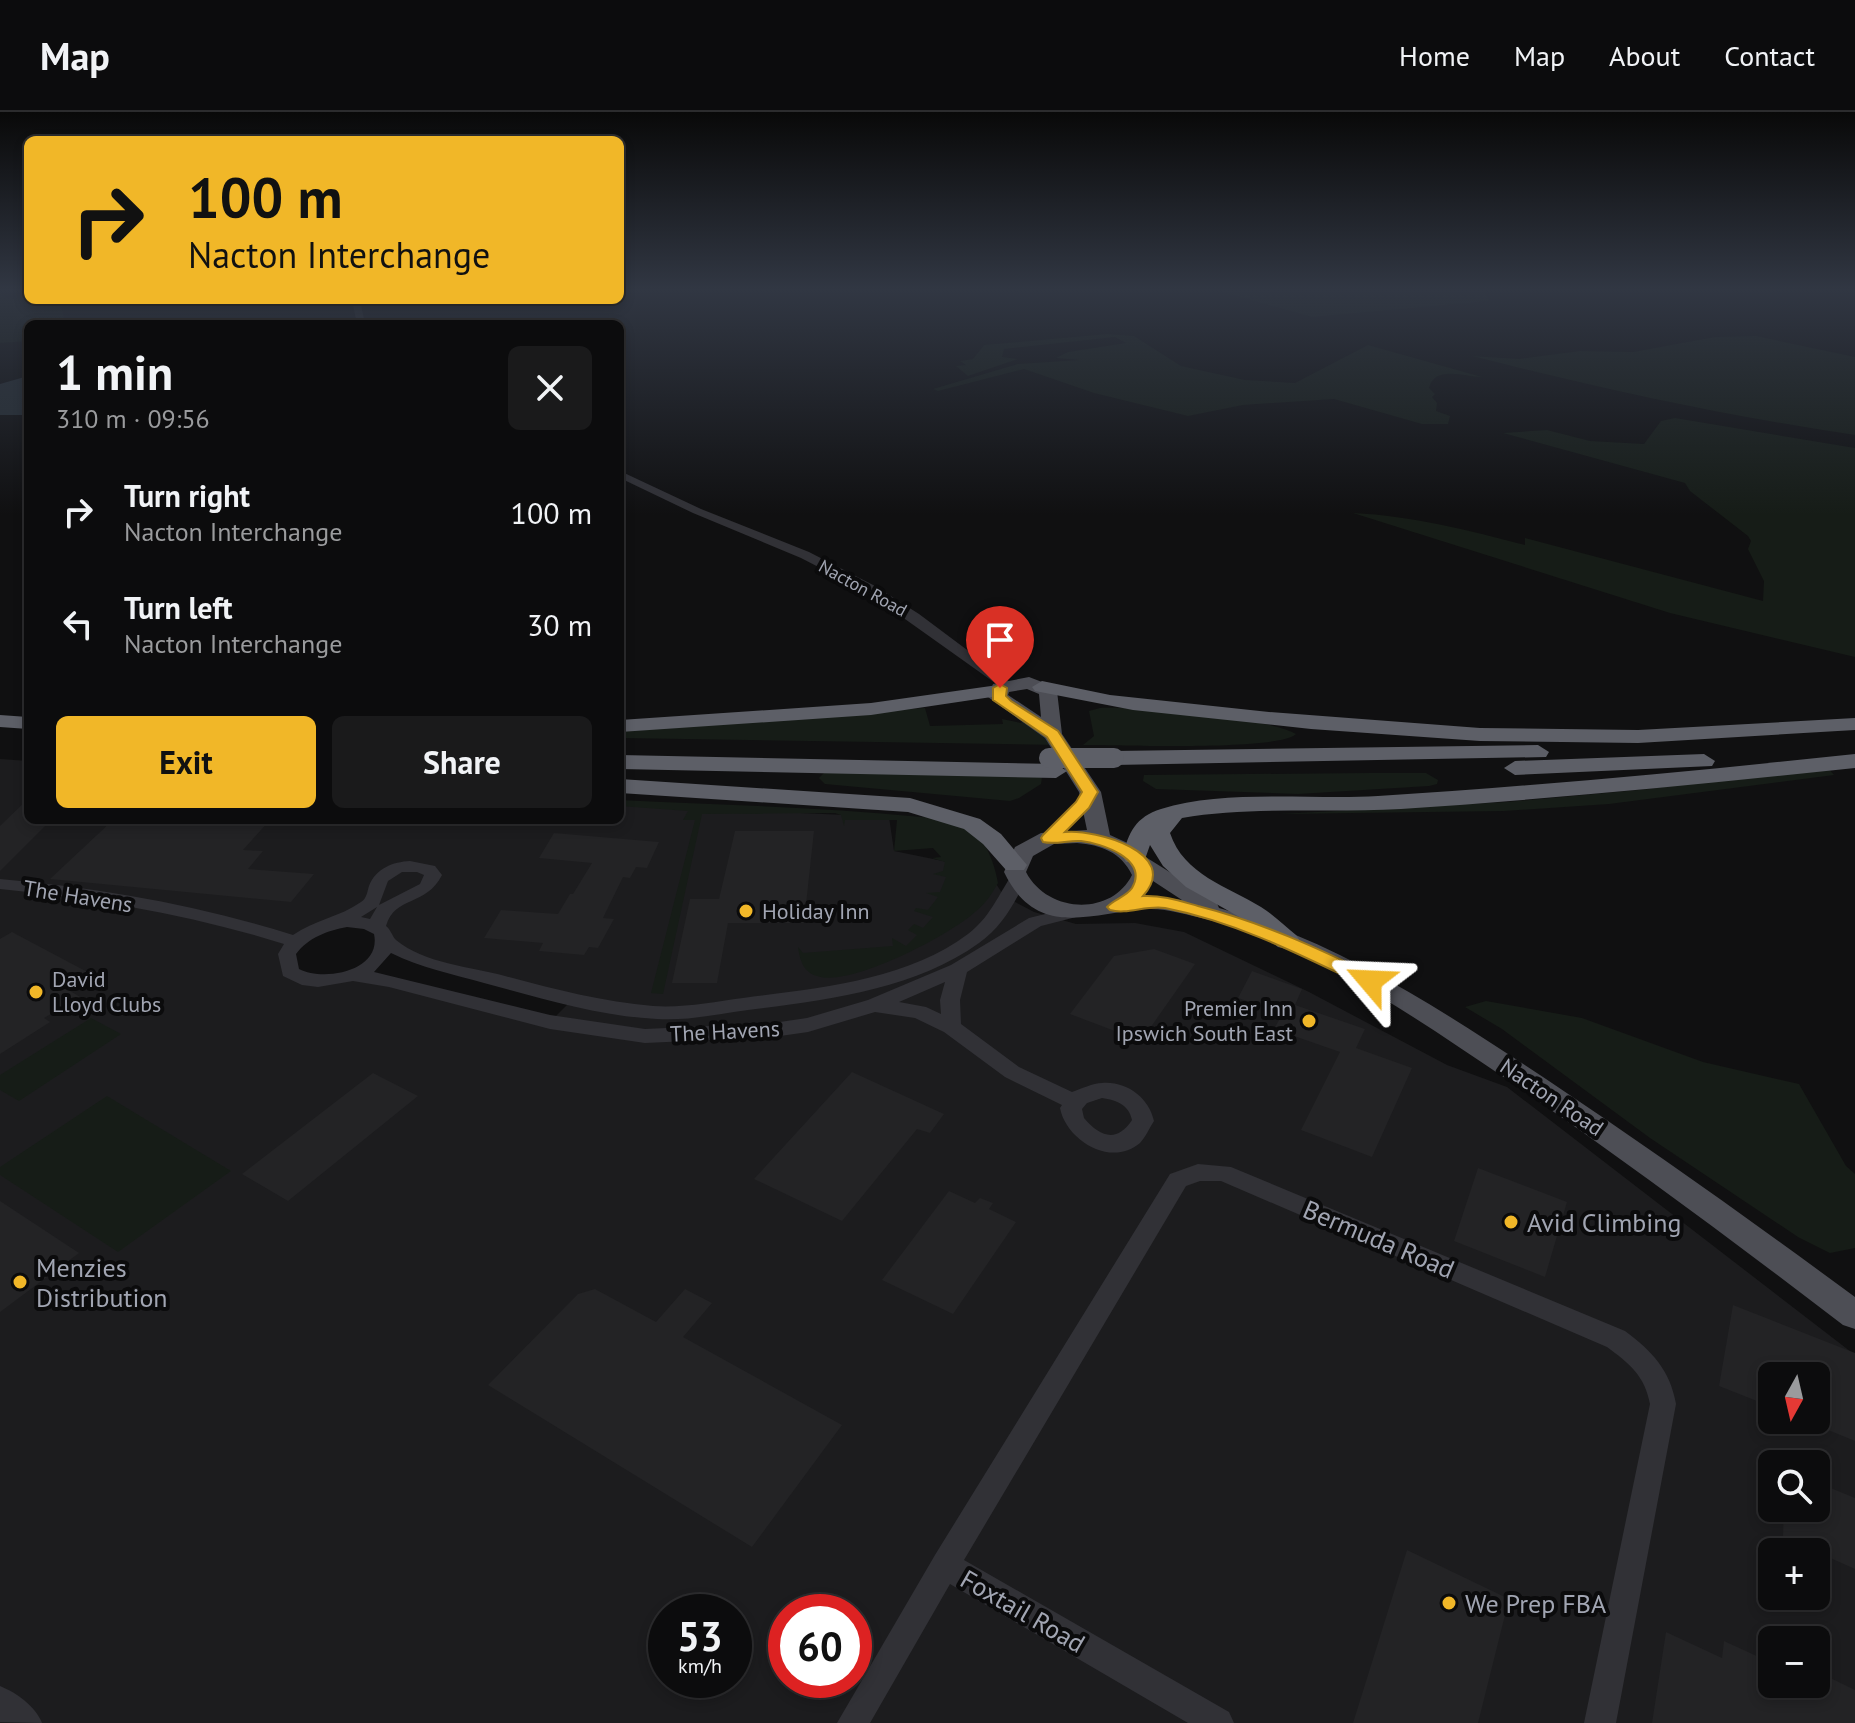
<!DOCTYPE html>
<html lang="en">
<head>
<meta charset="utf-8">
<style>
  body { margin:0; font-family:"PT Sans",sans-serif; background:#1a1a1b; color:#f1f3f6; height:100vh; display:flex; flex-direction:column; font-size:30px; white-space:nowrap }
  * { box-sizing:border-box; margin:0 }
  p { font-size:26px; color:#9a9b9d }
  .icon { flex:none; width:44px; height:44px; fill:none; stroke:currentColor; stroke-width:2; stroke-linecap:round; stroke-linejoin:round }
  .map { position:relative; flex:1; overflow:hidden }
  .panel { position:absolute; left:24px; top:208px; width:600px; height:504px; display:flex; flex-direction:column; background:#0c0c0d; border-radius:12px; box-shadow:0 4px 12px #0003,0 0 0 2px #2c2c2e }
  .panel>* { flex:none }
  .top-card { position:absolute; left:24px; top:24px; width:600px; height:168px; border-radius:12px; box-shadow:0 4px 12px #0003,0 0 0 2px #2c2c2e; background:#f1b728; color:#111; overflow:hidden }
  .needle { width:52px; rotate:188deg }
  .controls { position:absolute; left:1758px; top:1250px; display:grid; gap:16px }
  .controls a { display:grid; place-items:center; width:72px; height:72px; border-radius:12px; background:#0c0c0d; box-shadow:0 4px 12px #0003,0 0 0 2px #2c2c2e; font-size:40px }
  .speed { position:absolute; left:648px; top:1482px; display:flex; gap:16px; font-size:40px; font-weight:700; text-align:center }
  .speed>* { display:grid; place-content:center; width:104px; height:104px; border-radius:50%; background:#0c0c0d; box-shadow:0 4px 12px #0003,0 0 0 2px #2c2c2e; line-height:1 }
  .speed small { font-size:20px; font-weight:400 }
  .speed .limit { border:12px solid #d22; background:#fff; color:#111 }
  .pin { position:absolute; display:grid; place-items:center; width:68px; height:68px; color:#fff; margin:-82px -34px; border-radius:50% 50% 50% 0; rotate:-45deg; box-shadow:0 0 8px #0007 }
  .pin .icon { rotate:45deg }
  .me { position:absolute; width:88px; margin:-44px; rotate:296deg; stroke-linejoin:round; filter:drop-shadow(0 0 6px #0008) }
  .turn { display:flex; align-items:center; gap:28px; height:168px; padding:0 32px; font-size:36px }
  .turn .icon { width:104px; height:104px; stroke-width:2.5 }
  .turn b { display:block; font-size:56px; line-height:68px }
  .round { display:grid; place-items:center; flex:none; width:84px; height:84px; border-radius:12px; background:#1a1a1b }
  .head { display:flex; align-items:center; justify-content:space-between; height:136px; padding:0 32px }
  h1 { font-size:48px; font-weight:700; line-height:60px }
  .cta { display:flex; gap:16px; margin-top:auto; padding:16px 32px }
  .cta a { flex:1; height:92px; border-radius:12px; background:#f1b728; color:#111; font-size:32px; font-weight:700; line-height:92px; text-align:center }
  .cta a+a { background:#1a1a1b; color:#f1f3f6 }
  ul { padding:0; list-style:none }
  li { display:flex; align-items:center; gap:24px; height:112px; padding:0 32px }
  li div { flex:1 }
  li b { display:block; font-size:30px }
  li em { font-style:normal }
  header { display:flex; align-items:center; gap:48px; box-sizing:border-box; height:112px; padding:0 40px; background:#0c0c0d; border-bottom:2px solid #2c2c2e }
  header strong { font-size:38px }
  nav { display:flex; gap:44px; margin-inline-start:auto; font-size:28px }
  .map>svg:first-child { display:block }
  .built { fill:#1c1c1e; fill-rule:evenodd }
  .green { fill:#161c17 }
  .water { fill:#262e34 }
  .building { fill:#232325 }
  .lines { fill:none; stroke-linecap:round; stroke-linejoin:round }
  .minor { fill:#313136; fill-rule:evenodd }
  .major { fill:#4d4e55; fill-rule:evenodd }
  .highway { fill:#5d5f67; fill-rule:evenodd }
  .highway-bridge { stroke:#5d5f67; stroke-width:20 }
  .route { fill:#f1b728; stroke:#9d771a; stroke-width:2 }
  .poi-dot { fill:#f1b728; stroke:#0b0b0c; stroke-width:3 }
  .labels { text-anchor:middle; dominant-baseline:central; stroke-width:8; stroke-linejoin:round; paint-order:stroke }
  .far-street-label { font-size:18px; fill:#a1a5b2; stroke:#0b0b0c }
  .street-label { font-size:22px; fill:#a1a5b2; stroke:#0b0b0c }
  .poi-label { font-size:22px; fill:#a1a5b2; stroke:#0b0b0c; text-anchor:start }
  .near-poi-label { font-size:26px; fill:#a1a5b2; stroke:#0b0b0c; text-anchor:start }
  .near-street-label { font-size:26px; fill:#a1a5b2; stroke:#0b0b0c }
</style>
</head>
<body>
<header>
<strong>Map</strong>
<nav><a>Home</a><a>Map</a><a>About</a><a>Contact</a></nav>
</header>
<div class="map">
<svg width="1855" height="1611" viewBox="0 0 1855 1611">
  <rect width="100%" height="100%" fill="#101011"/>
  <!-- built -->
  <path class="built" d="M0,647L28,649V708H620V693L889,705L894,739L987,758L1004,784L1034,800L1076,812L1135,811L1184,820L1309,880L1447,953L1507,975L1855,1243V1611H0ZM335,811L384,820L411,845L572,888L550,910L353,863L302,867L289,839ZM1772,1264H1816V1308H1772ZM1772,1352H1816V1396H1772ZM1772,1440H1816V1484H1772ZM666,1500H734V1568H666ZM786,1500H854V1568H786ZM1772,1528H1816V1572H1772Z"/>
  <!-- green -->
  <g class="green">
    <path d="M1212,177H1483L1489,189L1312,205Z"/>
    <path d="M0,181L6,186L28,183V188H60L65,212H28V229L0,231Z"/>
    <path d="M1107,222L1134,224L1181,254L1245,268L1295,271L1368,233L1482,265C1464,265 1435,253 1429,276L1435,282L1432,285L1437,291L1436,299L1450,304L1448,312H1422L1334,287L1243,293L1188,304L1094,281L1024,257L938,279L933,277L1018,252L1079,248L1056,246L1068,240L1126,231L1115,225L1004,237L1002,245L1018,247L968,264L956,254L966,253L960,249L973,247L984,233Z"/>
    <path d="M1756,224L1855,245V323C1726,304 1598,276 1472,244L1519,247L1580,239L1633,240L1715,225Z"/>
    <path d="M1675,306L1855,336V545L1670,501L1353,401C1413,404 1467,418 1525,433V426L1763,489L1764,469L1748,437L1751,429L1748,424L1690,379L1685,371L1503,321L1547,318L1590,329L1644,332L1661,309Z"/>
    <path d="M925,596L930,614L1003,612L1002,607L1021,611L1024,606L1059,633L620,626V617Z"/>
    <path d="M1100,596C1134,594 1271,606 1296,622C1279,639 1117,633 1083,633L1094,624L1089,599Z"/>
    <path d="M1855,649L1827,655L1834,663L1609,692L1504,699L1279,702L1507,690L1649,677Z"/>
    <path d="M826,659L1042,665L1041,672L1019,686L1010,689L825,672L819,666Z"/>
    <path d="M1369,661H1426L1438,668L1437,672L1429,674L1298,682L1156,677L1143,669L1144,663Z"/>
    <path d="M620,688C720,693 821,695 921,705C939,707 943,699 962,709C983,721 994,748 998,771C992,782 985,792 975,800C950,823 849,876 817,864C803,860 800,848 798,835L803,841L893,834L892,826L906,834L917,823L908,818L914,812L923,816L933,805L914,799L916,796L928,798L938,785L926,781L940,780L946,765L933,762L943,759L945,750L932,746L941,745L933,736L894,739L897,708H845L844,714L841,703L835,701L702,702L663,882L651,881L695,708H683L688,699L620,694Z"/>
    <path d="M1486,889L1582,906L1703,950L1799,972L1846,1054L1855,1062V1136L1830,1141L1798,1125L1650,1026L1502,917L1465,895Z"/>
    <path d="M91,906L121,922L19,989L0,978V963Z"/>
    <path d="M107,984L231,1059L118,1140L0,1063V1055Z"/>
  </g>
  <!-- water -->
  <path class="water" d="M28,264V303H0V272Z"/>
  <!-- building -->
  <g class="building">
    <path d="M28,687V708H51L0,759V714Z"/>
    <path d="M113,708H270L243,738L263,739L248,757L314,762L291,790L50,767Z"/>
    <path d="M735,719H814L804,811H728L717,871H672L690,787H719Z"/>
    <path d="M554,721L659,730L647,756L636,755L630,766L623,765L603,806L614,807L598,836L589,835L584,843L539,839L543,831L484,826L501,798L558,802L570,782H573L592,751L539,746Z"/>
    <path d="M12,820L93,863L67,877L80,885L44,906L50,910L0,942V827Z"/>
    <path d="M1154,837L1195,852L1141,929L1070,902L1114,844Z"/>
    <path d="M1252,859L1302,877L1295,893L1365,917L1356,936L1412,956L1372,1045L1301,1018L1340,940L1274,917L1283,901L1238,886Z"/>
    <path d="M852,960L944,1002L930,1021L917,1017L842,1109L754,1067Z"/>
    <path d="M373,961L418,984L288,1089L242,1062Z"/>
    <path d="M1478,1056L1567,1090L1545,1165L1454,1129Z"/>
    <path d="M949,1079L975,1091L980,1086L993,1091L989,1097L1016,1110L953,1202L882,1168Z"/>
    <path d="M0,1089L79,1141L0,1200Z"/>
    <path d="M595,1177L656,1210L685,1177L712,1191L683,1225L842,1313L752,1435L488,1273L578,1182Z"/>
    <path d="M1733,1193L1855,1241V1329L1816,1313V1264H1772V1295L1719,1274Z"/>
    <path d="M1816,1370L1855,1386V1457L1783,1425L1784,1396H1816Z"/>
    <path d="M1407,1438L1509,1487L1478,1611H1353Z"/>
    <path d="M1666,1520L1722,1546L1724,1529L1772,1551V1572H1816V1559L1855,1578V1611H1652Z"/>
  </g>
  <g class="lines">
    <!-- minor -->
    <g class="minor">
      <path d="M352,188H360L365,212H357Z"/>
      <path d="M620,359L701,397L809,440L875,474L919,502L1014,573L1012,576H1002L867,480L801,446L693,401L620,366Z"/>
      <path d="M410,749L435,754L442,763C426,795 395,783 386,814C391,818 392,824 396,828C423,851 471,855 505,864C554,877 603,890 653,894C684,896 713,890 743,886C818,876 905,869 968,822C989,806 997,786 1011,764H1023L1026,768C1014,792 1002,815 979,831C914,878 826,888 748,898C717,902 688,909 657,907C598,904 541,886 484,871C453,862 421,856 391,841L374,860L550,903L645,917L773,911L807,906L868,888L951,853L1029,806L1078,794L1084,795L1087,799L1084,803L1041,814L967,860L960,888L961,912L1019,955L1072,980C1081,977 1093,971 1102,971C1127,969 1149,986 1154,1009C1150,1015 1145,1026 1140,1031C1111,1056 1066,1028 1060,996L1062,993L1005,965L944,920L915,906L875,900L808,920L773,925L645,931L550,917L389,875L353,869L318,875L302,873L283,864L278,842L284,832C192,803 97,787 0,777V767C100,776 198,793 293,823C314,808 340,805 361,790C367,786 367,780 369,774C376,756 393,750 410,749ZM402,760H417L424,763L420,772L379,793L388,769ZM377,795L370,807L361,805ZM347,815L364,817L374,822C382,859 324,870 299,857L296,842C309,825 327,819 347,815ZM945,870L940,888L941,902L926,895L899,890ZM1102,986C1117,988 1129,993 1132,1008C1117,1031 1100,1025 1084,1006L1082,997L1087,991Z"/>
      <path d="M1198,1052L1231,1055L1625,1219C1652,1239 1670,1258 1676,1292L1616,1611H1584L1650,1292C1645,1264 1629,1251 1607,1235L1221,1069H1200L1186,1074L964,1448L1229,1600L1234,1611H1188L950,1472L870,1611H837L935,1443L1170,1062Z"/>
      <path d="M0,1574C17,1581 35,1594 42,1611L0,1610Z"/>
    </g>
    <!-- major -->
    <path class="major" d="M1029,565L1055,575L1057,579L1062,622L1101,680L1110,723L1134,734L1144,744L1216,789L1219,796C1339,830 1443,899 1546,967C1651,1037 1753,1110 1855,1185V1217L1843,1213C1732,1128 1620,1045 1505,966C1413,904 1316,836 1206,807C1188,803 1166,796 1147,797C1089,801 1037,828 1004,760L1015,735L1041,721L1087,718L1079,680L1045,626L988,585L993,572ZM1027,577L1039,582L1041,605L1008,583L1009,580ZM1077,731C1101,733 1121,740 1132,763C1111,805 1047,801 1026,760L1033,744L1054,732ZM1153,769L1182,788L1145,783Z"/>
    <!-- highway -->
    <g class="highway">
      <path d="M1042,569L1110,583L1269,600L1480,616L1638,618L1855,606V618L1638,631L1480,629L1311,617L1133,598L1035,579L1032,575Z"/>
      <path d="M998,573L1008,579L1005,583L871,603L620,620V608L871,591Z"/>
      <path d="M0,603L28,605V617L0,615Z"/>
      <path d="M1538,633L1549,640L1546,645L1114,653L1103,646L1114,639Z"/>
      <path d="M1704,642L1715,649L1712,654L1515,663L1504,656L1515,649Z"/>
      <path d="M1855,642V656C1704,672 1552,687 1401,697C1331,701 1249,694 1182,706L1170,721C1184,763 1227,774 1261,795C1274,803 1285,814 1296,823L1300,829L1296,835L1287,837L1278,835L1243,807L1186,775L1163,754L1150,733L1144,750H1126L1123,745C1128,720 1136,705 1161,697C1223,677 1312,688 1378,684C1538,674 1696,659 1855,642Z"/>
      <path d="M620,643L1056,652L1067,659L1056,666L620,657Z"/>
      <path d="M620,667L910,686L980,707L1001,722L1027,753L1024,758H1006L983,732L964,717L908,700L620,681Z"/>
    </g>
    <!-- highway-bridge -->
    <path class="highway-bridge" d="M1049,646H1114"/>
  </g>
  <!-- sky -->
  <linearGradient id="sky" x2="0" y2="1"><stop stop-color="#090909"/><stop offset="0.44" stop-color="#313743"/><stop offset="1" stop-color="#313743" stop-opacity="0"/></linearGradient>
  <rect width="1855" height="403" fill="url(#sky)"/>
  <!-- route -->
  <path class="route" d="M1000,572L1007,576L1006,584L1011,589L1058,619L1098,680L1089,696L1065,720C1096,717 1182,741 1143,784C1162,783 1180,789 1198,794C1261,810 1318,836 1377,865L1380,869L1377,873H1363C1299,842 1236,810 1165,796C1146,793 1127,803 1110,798L1107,795C1114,787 1126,785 1132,776C1149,747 1101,731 1081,729C1068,728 1056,733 1043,730L1041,726L1043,723L1076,690L1082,680L1047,625L993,588V576Z"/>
  <!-- markers -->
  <g class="poi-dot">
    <circle cx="746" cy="799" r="8"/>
    <circle cx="36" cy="880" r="8"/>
    <circle cx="1309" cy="909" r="8"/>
    <circle cx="1511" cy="1110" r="8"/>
    <circle cx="20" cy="1170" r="8"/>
    <circle cx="1449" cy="1491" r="8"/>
  </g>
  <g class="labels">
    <!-- far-street labels -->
    <g class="far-street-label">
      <text transform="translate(863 476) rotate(29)">Nacton Road</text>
    </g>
    <!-- street labels -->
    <g class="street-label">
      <text transform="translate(78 784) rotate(9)">The Havens</text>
      <text transform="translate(725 919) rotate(-3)">The Havens</text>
      <text transform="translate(1552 985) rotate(34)">Nacton Road</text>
    </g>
    <!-- poi labels -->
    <g class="poi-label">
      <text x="762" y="799">Holiday Inn</text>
      <text x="52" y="867">David<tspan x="52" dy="25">Lloyd Clubs</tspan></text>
      <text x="1293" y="896" text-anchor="end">Premier Inn<tspan x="1293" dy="25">Ipswich South East</tspan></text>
    </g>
    <!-- near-poi labels -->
    <g class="near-poi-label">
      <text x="1527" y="1110">Avid Climbing</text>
      <text x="36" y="1155">Menzies<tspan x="36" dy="30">Distribution</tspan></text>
      <text x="1465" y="1491">We Prep FBA</text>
    </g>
    <!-- near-street labels -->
    <g class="near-street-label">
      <text transform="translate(1379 1127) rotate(23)">Bermuda Road</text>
      <text transform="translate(1023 1499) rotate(30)">Foxtail Road</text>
    </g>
  </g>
</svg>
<div class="controls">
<a><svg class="needle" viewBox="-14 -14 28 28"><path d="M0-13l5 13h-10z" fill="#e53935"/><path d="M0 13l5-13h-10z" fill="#9a9b9d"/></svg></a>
<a><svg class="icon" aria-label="search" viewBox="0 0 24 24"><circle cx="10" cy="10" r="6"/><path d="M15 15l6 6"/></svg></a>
<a>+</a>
<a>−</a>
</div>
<div class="speed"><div>53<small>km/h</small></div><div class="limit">60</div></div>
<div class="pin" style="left:1000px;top:576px;background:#d93025"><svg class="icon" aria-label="arrive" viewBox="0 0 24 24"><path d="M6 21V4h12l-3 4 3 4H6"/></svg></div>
<svg class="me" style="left:1370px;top:869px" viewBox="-20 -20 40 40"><path d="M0-17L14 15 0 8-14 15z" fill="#f1b728" stroke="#fff" stroke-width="4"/></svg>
<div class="top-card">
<div class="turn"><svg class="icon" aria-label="right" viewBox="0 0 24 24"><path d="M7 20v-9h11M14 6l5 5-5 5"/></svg><div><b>100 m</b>Nacton Interchange</div></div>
</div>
<section class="panel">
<div class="head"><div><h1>1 min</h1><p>310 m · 09:56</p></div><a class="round"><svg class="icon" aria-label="close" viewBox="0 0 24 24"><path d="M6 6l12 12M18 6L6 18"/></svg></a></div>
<ul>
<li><svg class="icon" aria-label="right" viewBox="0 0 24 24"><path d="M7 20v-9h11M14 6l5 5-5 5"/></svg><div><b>Turn right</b><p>Nacton Interchange</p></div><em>100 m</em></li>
<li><svg class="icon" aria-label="left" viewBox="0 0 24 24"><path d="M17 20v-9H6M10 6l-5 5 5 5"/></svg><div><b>Turn left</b><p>Nacton Interchange</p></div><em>30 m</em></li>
</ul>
<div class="cta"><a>Exit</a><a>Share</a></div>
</section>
</div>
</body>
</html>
